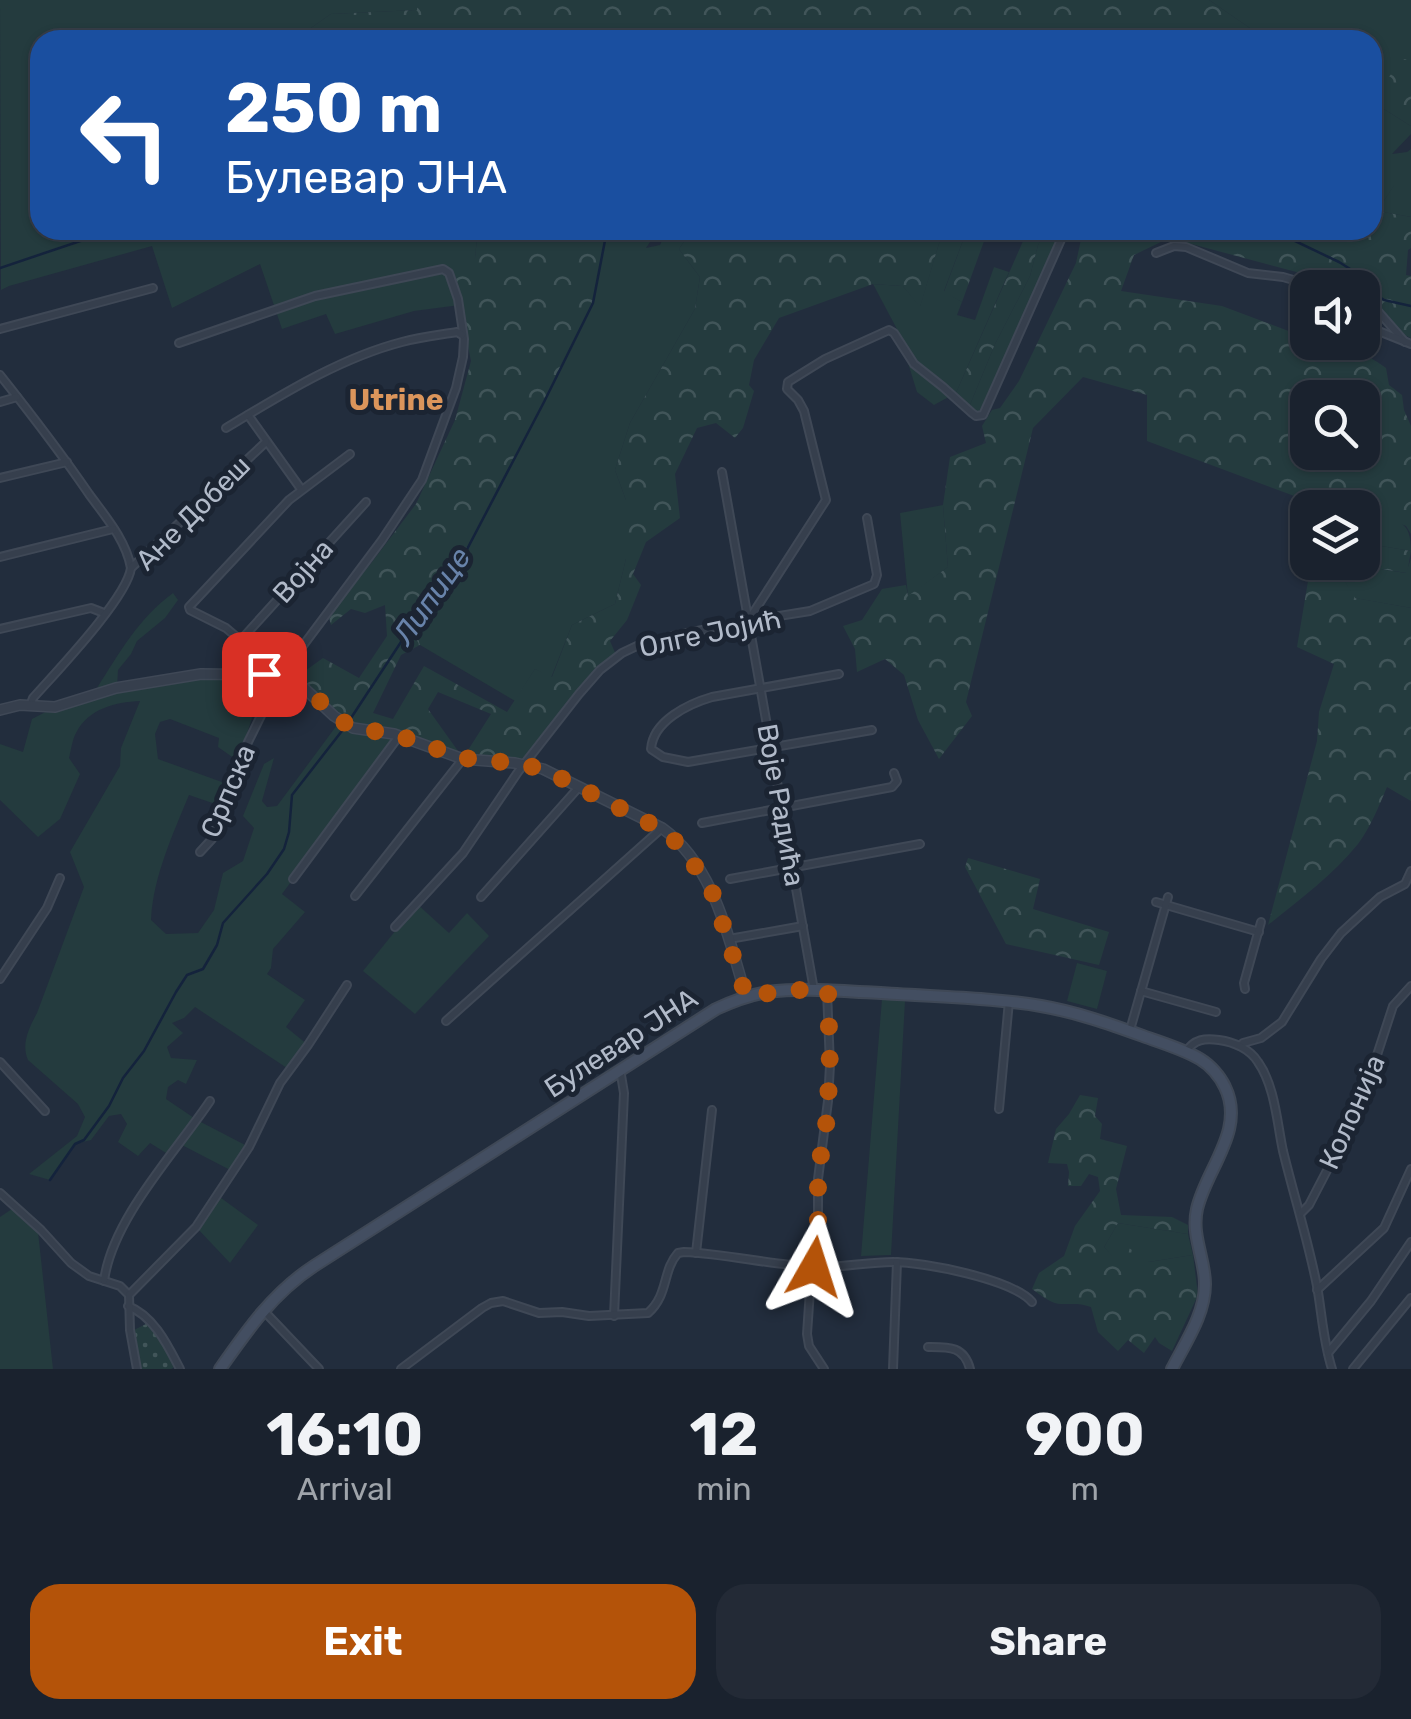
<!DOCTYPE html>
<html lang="en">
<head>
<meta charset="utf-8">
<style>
  body { margin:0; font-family:Rubik,sans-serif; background:#232a36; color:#f1f3f6; height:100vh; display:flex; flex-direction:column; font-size:38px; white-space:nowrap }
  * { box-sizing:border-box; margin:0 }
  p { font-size:32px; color:#9fa4aa }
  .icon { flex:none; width:55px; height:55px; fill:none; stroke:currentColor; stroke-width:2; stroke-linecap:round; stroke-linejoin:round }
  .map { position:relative; height:1369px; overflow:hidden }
  .panel { display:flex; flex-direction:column; background:#1a222e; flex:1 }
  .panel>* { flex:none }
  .hud { position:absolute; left:30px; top:30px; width:1352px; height:210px; border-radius:30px; box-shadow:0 2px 8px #0004,0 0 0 2px #383f4a; background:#1a4fa0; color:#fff; overflow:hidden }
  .buttons { position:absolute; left:1290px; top:270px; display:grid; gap:20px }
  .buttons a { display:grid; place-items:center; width:90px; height:90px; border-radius:20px; background:#1a222e; box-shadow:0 2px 8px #0004,0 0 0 2px #383f4a; font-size:50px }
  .pin { position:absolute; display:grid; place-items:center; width:85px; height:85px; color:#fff; margin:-42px; border-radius:20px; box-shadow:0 5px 15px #0006 }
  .me { position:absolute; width:110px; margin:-55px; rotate:6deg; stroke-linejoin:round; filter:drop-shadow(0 0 8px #0008) }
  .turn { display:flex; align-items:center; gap:35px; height:210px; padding:0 30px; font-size:45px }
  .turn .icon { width:130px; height:130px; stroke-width:2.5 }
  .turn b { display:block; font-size:70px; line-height:85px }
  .eta { display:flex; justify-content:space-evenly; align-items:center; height:170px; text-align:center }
  .eta b { font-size:60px; font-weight:700; line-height:70px }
  .button { display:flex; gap:20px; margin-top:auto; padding:20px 30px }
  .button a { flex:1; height:115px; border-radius:30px; background:#b45309; color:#fff; font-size:40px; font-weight:700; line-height:115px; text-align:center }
  .button a+a { background:#232a36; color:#f1f3f6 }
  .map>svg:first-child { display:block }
  .grass { fill:#243b3e }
  .forest { fill:url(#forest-crowns); fill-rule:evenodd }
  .park { fill:url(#park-dots) }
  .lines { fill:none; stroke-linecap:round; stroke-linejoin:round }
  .stream { stroke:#14233c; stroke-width:2.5 }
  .minor-casing { stroke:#3f4856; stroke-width:10 }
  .tertiary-casing { stroke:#3f4856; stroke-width:12 }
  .secondary-casing { stroke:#3f4856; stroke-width:14 }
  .minor { stroke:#363f4d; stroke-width:6 }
  .tertiary { stroke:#363f4d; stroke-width:9 }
  .secondary { stroke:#434e61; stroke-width:10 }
  .route { stroke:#b45309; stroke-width:18; stroke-dasharray:0 32.4 }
  .labels { text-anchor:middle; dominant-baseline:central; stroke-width:10; stroke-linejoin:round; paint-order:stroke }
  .street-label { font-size:28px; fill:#b1bac9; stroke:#1b2432 }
  .neighbourhood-label { font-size:30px; font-weight:bold; fill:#db955b; stroke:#1b2432 }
  .water-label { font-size:30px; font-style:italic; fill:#6883aa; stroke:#1b2432 }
</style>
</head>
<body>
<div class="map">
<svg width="1411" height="1369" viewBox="0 0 1411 1369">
  <defs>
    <pattern id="forest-crowns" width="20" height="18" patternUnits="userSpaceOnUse" patternTransform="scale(2.5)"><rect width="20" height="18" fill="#243b3e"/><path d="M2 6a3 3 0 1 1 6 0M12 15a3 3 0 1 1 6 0" fill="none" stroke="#415559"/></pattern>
    <pattern id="park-dots" width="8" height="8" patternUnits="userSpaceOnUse" patternTransform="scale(2.5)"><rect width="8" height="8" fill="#243b3e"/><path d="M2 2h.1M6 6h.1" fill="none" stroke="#415559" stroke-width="1.8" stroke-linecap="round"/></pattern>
  </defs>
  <rect width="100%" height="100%" fill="#222d3d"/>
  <!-- grass -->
  <g class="grass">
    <path d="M0,0H417L418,10L331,14L294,40H40V230H108L104,242L143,230H478L475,258L460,305L414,311L335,334L326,314L282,329L260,264L172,308L152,246L9,286L1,290Z"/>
    <path d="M1209,0H1411V60H1402L1384,109L1411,126V134L1392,154L1407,152L1411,149V217L1377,211L1394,185L1373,174L1372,40H1267Z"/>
    <path d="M567,230H658L646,248L660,245L667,230H692L679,249L700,277L695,309L630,423L615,470L626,500V559L615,604L572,625L551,678L535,669L515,701L420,645L411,619L452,578L544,402L593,303L606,234L576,249Z"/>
    <path d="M943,230H967L944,291L962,302L957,315L975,320L994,267L1009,272L956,393L934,405L917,392L898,331L873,284L903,286L920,306Z"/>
    <path d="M1046,230H1071L983,412L975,414L969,407L995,344L1030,276L1038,245Z"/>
    <path d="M943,505L948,567L908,597L900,513Z"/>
    <path d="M1373,512C1399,523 1411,519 1411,551L1369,544C1358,532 1364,524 1373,512Z"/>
    <path d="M1411,558V608L1354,598L1344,580L1362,566L1406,573Z"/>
    <path d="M173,593L178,600L165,618L137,641L131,654L118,670L117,688L201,674L247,675L232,696L254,712L238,761L218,747L219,738L170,719L160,722L155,734L158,759L233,786L224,807L189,795C173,834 153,877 151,920L166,934L198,933L214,910L223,873L243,861L254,828L243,816L264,764L274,758L262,801L267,807L277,806L340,721L399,736L282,894L305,912L273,949L271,968L267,974L305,1000L286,1027L308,1045L290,1070L195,1007L184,1018L172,1023L183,1033L167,1047L171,1058L197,1060L186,1084L178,1080L168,1087L166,1099L197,1120L249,1147L234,1172L180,1144L171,1156L150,1143L138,1156L118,1142L127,1124L121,1114L109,1116L91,1140L75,1144L50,1180L29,1174L77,1136L85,1117L78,1104L28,1060C21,1044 29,1028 37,1013L84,887L70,852L120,766L121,748L140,701C115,702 88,709 76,733C72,740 71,751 69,758L80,774L60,819L38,837L0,800V744L23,752L32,719L55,707L104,691L97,688C120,652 138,619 173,593Z"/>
    <path d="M417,904L449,933L467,913L489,936L415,1014L363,971Z"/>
    <path d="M1077,963L1107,971L1097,1009L1067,1001Z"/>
    <path d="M882,999L905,1001L891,1255L861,1256Z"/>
    <path d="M217,1195L258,1225L230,1263L196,1227Z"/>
    <path d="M12,1209L38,1232L53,1369H0V1217Z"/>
    <path d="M1118,1223L1188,1234L1193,1255L1149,1262L1114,1259L1104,1247Z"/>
  </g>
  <!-- forest -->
  <g class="forest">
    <path d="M417,0H1209L1267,40H294L331,14L417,10Z"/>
    <path d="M1402,59L1411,60V126L1384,109L1386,81Z"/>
    <path d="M1373,174L1395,184L1377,211L1411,217V248L1408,250L1406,275L1411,276V338C1390,329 1363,313 1362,288L1353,287L1169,238L1134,255L1121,291L1222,306L1307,338L1308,342C1335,343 1364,351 1386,368L1389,385L1402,395L1404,410L1411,426V534L1406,526L1373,512L1363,526L1362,508H1308L1307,547L1297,497L1147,441V395L1083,377L1033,428L966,702L972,716L939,759L918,720L904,675L885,659L857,672L855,649L843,626L862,620L882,589L906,585L908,596L948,567L943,505L950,457L986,443L982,426L992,410L1000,408L1019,381L1076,263L1083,230H1372ZM1308,398H1362V452H1308Z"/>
    <path d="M478,230H567L577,248L606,233L593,303L544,402L452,578L412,619L420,645L401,655L373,713L393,719L424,666L507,712L535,669L552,677L572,625L615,604L626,559V500L615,470L630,423L695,309L700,277L679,249L692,230H943L920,307L903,286L873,284L779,318L754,360L749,385L754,391L743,428L735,438L716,423L697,428L675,474L680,518L646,542L633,574L641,585L627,620L610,641L616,655L588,683L524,765L463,759L394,734L356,724L343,716L298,676L323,658L359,678L387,636L385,605L365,613L351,609L331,625L328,614L369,566L416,504L455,420L471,361L452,267L475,258ZM438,692L491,714L463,758L428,709Z"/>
    <path d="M967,230H988L962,302L944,292Z"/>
    <path d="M1028,230H1046L1038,245L1030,276L995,344L969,407L956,393Z"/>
    <path d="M1363,537L1369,544L1411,551L1407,573L1362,566L1344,580L1355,598L1411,608V801L1387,787C1379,806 1370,828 1358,844C1333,875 1299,900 1268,925L1317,741L1319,712L1334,664L1297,647L1311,563L1362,562Z"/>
    <path d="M968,858L1040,879L1033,909L1109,932L1099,965L1006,944L965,867Z"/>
    <path d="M1080,1095L1098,1098L1095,1116L1102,1124L1100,1139L1127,1146L1116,1189L1121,1215L1172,1217L1188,1225V1234L1118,1223L1104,1247L1114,1258L1129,1248L1149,1262L1193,1255L1198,1295L1172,1351L1159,1343L1155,1337L1144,1353L1128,1340L1118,1351L1098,1332L1091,1307C1080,1303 1075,1304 1064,1304C1052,1305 1042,1296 1032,1289L1039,1273L1064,1256L1075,1226L1100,1191L1098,1177L1089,1174L1081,1186H1068L1069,1172L1067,1164L1048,1163L1056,1129L1069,1114Z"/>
  </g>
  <!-- park -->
  <path class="park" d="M148,1323L176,1366L171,1369H141L134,1330Z"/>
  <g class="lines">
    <!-- stream -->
    <g class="stream">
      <path d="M1272,230L1339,262L1355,272L1375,294L1384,300L1411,306"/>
      <path d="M0,268L113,230"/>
      <path d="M349,721L401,642L411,619L452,578L544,402L593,303L607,230"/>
      <path d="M50,1180L75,1144L84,1140L109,1106L123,1078L144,1051L176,992L187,975L203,969L217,945L223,923L267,874L284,849L289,832L292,795L345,727"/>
    </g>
    <defs>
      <g id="minor">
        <path d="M1156,253L1174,246L1186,247L1248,273L1283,277L1321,288"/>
        <path d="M1351,281L1357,288"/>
        <path d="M1362,293L1405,342"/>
        <path d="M1362,315L1376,330L1411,344"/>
        <path d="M0,329L153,288"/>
        <path d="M179,343L315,296L443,269L449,273L458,299L464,339L463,357L456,388L422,480L382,540L281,675L248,742L212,839L200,852"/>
        <path d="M0,375C31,414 61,453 89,494C105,516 126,540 131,568"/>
        <path d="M0,402L17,397"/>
        <path d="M248,415L301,489"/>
        <path d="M226,428C281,395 340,358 402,342C420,337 439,335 457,332L462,335"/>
        <path d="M722,472L814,990"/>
        <path d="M0,478L67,462"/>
        <path d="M0,557L113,529"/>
        <path d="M748,621L826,500L804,411L798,400L787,389L788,382L825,359L889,330L894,333L914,364L943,387L972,413L976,416L983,415L1064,233"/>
        <path d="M0,629L91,608L104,613"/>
        <path d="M240,641L366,502"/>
        <path d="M280,674L226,628L190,610L189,607L289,500L350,454"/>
        <path d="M839,674L712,697C688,704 653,721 651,749L663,757L688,762L872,730"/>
        <path d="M30,706L33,698C56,672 127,598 131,568L266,442"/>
        <path d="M702,823L892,787L897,781L894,773"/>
        <path d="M293,879L399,736"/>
        <path d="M730,879L920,844"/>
        <path d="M355,896L462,760"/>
        <path d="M481,897L579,787"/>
        <path d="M1156,902L1259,932"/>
        <path d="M395,927L463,853L518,772L579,694L600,670L622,653L641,644L672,636L748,621L810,611L874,584L877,575L867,518"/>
        <path d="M729,939L803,926"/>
        <path d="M0,979L47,908L60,878"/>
        <path d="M1245,989L1244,983L1261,922"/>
        <path d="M1141,991L1216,1012"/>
        <path d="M446,1021L662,828"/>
        <path d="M1130,1030L1168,897"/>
        <path d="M1240,1046L1243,1043L1261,1038L1282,1022L1321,959L1341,933L1380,897L1405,884L1411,871"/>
        <path d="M1186,1052C1194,1039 1205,1038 1219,1040C1234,1042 1250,1049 1258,1062C1275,1086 1277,1123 1283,1151C1294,1196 1308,1240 1317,1286C1322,1314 1323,1341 1332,1369"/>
        <path d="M0,1062L45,1111"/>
        <path d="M999,1109L1009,1001"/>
        <path d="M0,1193L41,1230L71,1263L89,1276L120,1286L129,1295"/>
        <path d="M1301,1213L1309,1205L1360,1107L1393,1006L1411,986"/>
        <path d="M696,1253L712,1110"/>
        <path d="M104,1281C112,1219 175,1153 210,1101"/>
        <path d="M1317,1290L1384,1228L1411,1169"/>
        <path d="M128,1306C154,1316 168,1346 180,1369"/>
        <path d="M263,1310L319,1369"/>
        <path d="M614,1316L624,1093L620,1069"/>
        <path d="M928,1347C949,1347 964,1346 970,1369"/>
        <path d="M1328,1353L1371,1301L1411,1242"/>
        <path d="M137,1369L130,1330L129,1295L196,1227L249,1147L280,1083L308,1045L347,985"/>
        <path d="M401,1369L482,1308L491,1303L503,1301L539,1313L562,1312L589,1316L648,1313C669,1294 662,1271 678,1253L684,1252C728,1254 771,1265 815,1267C841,1268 867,1262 893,1262C924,1262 1012,1279 1032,1302"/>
        <path d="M824,1369L809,1346L807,1334L811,1276L816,1261L818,1233V1179L828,1101L830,1065L827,991"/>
        <path d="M893,1369L897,1262"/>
        <path d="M1353,1369L1411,1298"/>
      </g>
      <path id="tertiary" d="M0,710L20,705L55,707L116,688L201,674L281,675L304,688L334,716L353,728L394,734L463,759L515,763L543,769L662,828C715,866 728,938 746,996"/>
      <path id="secondary" d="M220,1369C248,1329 273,1293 314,1266L716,1009C733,1001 749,995 767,992C810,987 854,992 897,994C944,997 994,998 1041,1006C1076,1012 1110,1024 1143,1036C1162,1043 1183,1049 1200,1059C1210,1065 1220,1076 1225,1087C1246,1130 1206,1169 1197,1209C1191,1235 1205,1259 1205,1284C1205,1315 1185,1343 1172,1369"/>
    </defs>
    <!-- minor casing -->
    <use href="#minor" class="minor-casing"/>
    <!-- tertiary casing -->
    <use href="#tertiary" class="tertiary-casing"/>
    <!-- secondary casing -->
    <use href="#secondary" class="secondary-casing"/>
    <!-- minor -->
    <use href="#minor" class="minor"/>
    <!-- tertiary -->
    <use href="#tertiary" class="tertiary"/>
    <!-- secondary -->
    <use href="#secondary" class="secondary"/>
  </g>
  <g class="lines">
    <!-- route -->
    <path class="route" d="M264,674L281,675L293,680L314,695L334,716L353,728L394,734L463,758L514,763L543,769L667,832L689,857L713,894L746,996L793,990H828L830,1070L826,1126L818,1172V1234L814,1267"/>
  </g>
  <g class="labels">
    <!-- street labels -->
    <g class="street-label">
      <text transform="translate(193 513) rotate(-45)">Ане Добеш</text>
      <text transform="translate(303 571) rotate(-48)">Војна</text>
      <text transform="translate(710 633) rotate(-12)">Олге Јојић</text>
      <text transform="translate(228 791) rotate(-67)">Српска</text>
      <text transform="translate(781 805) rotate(80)">Воје Радића</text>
      <text transform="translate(621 1043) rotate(-33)">Булевар ЈНА</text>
      <text transform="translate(1352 1112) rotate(-66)">Колонија</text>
    </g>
    <!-- neighbourhood labels -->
    <g class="neighbourhood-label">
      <text x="396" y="400">Utrine</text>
    </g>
    <!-- water labels -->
    <g class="water-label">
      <text transform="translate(432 596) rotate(-55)">Липице</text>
    </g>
  </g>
</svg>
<div class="buttons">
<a><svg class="icon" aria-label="sound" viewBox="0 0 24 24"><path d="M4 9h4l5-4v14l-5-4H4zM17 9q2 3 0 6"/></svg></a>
<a><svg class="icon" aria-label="search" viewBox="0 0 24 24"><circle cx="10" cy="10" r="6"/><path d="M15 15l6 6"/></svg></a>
<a><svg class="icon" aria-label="layers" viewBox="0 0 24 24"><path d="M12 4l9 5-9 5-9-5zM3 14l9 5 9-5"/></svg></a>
</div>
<div class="pin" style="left:264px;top:674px;background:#d93025"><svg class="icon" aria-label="arrive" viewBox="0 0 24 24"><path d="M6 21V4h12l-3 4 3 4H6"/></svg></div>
<svg class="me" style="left:814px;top:1267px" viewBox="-20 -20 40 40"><path d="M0-17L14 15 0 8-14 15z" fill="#b45309" stroke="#fff" stroke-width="4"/></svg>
<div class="hud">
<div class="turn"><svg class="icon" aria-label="left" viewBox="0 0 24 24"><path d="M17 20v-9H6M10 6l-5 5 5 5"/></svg><div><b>250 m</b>Булевар ЈНА</div></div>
</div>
</div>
<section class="panel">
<div class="eta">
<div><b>16:10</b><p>Arrival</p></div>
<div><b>12</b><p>min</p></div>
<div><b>900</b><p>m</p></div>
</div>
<div class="button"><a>Exit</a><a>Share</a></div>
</section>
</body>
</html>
